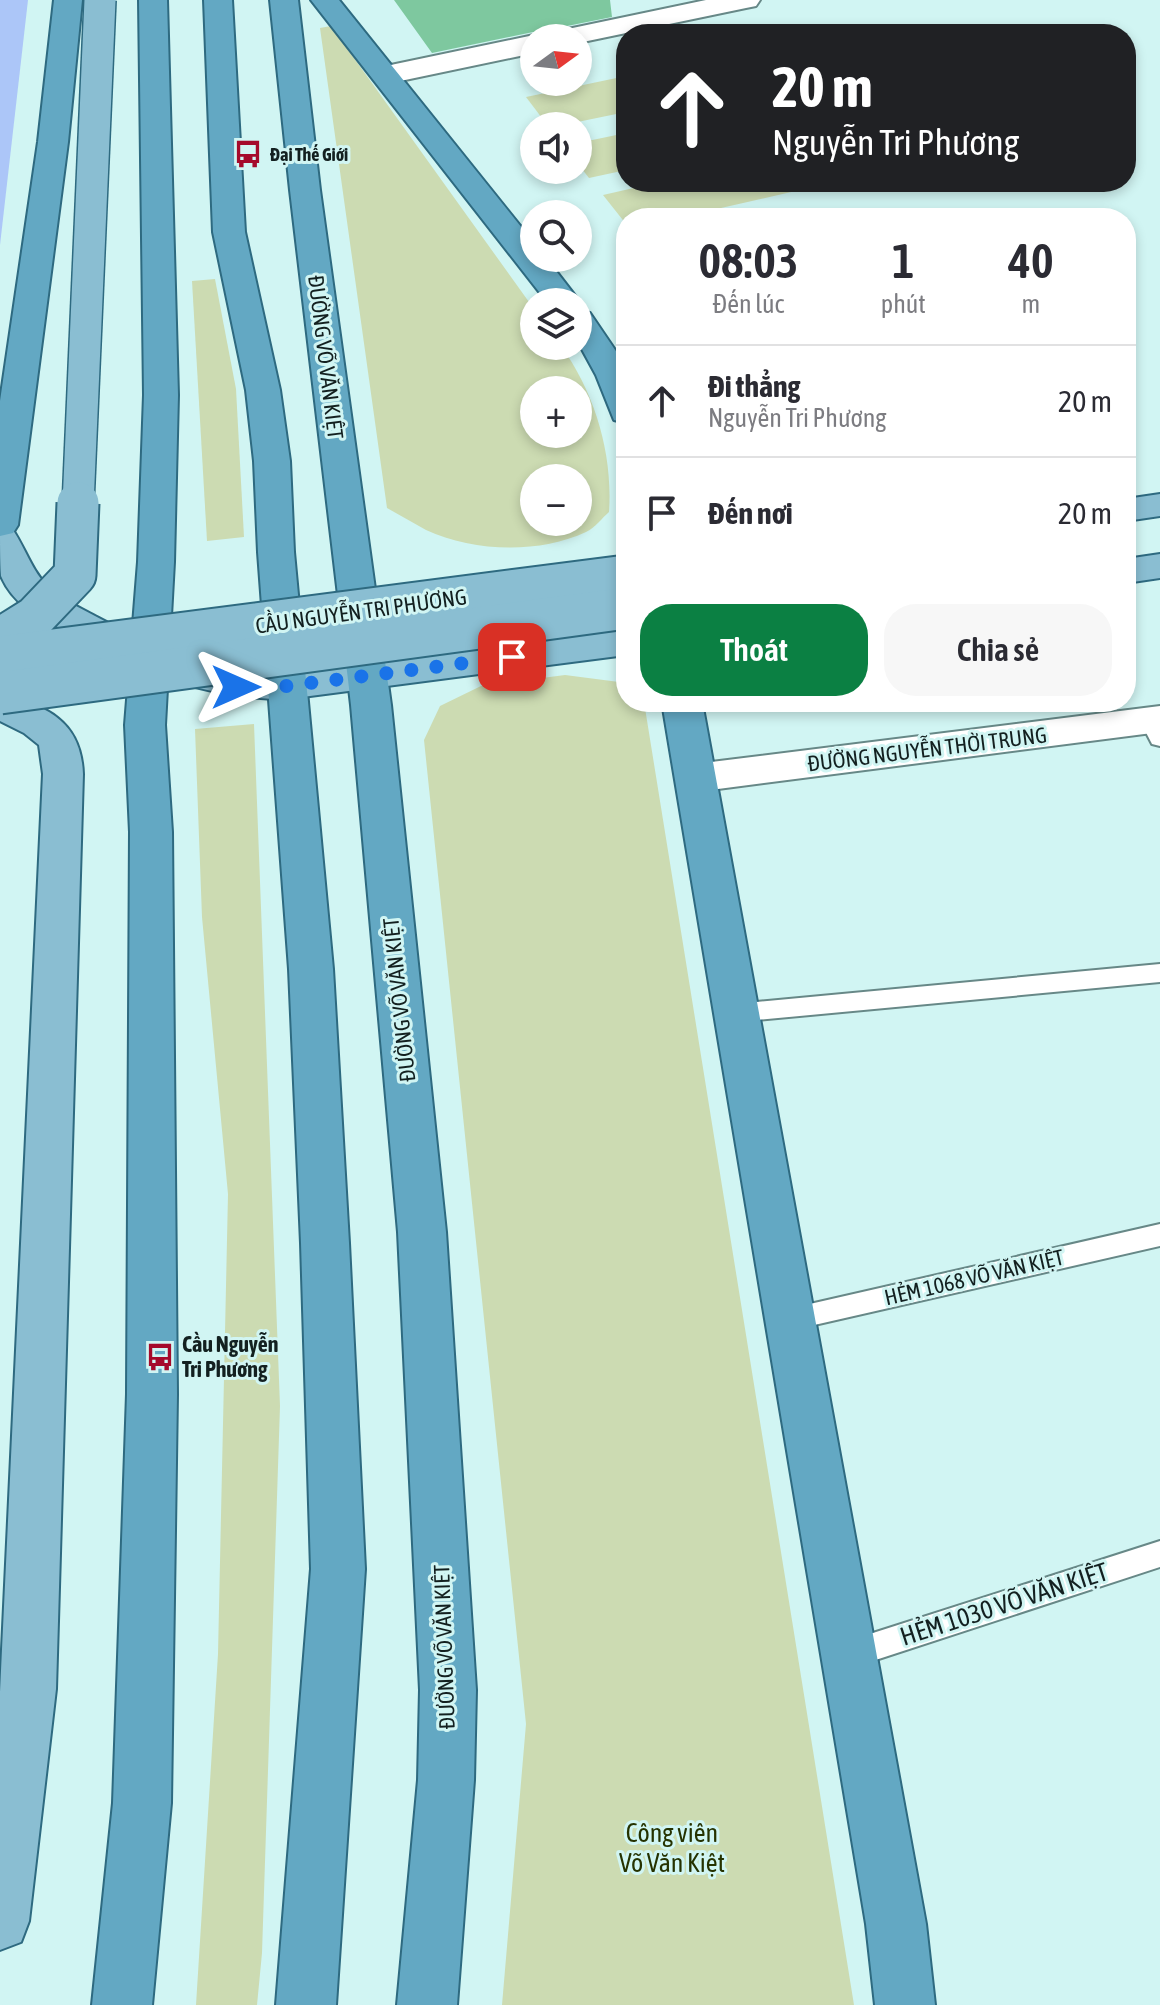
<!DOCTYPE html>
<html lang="vi">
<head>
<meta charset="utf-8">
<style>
  body { margin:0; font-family:"Asap Condensed",sans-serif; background:#f7f7f7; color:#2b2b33; height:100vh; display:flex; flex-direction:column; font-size:30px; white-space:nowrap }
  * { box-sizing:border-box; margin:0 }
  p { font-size:26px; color:#7c7c81 }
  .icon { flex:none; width:44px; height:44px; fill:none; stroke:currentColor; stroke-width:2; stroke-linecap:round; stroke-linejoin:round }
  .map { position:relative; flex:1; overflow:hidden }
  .details { position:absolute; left:616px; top:208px; width:520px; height:504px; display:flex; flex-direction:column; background:#fff; border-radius:32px; box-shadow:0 4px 12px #0003 }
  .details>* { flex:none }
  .guide { position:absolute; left:616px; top:24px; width:520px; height:168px; border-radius:32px; box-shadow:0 4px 12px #0003; background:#202124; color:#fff; overflow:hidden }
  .needle { width:52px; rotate:75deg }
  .fabs { position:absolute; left:520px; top:24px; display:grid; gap:16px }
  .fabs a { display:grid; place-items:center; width:72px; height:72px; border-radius:50%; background:#fff; box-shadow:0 4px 12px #0003; font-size:40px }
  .pin { position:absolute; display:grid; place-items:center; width:68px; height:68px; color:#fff; margin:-34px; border-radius:16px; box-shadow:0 4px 12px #0006 }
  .me { position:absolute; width:88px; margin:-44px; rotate:90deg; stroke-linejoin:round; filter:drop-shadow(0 0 6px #0008) }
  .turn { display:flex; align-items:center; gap:28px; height:168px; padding:0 24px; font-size:36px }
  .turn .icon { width:104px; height:104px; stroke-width:2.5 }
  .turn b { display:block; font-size:56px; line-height:68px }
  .eta { display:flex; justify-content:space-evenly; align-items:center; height:136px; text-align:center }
  .eta b { font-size:48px; font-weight:600; line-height:56px }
  .primary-button { display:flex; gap:16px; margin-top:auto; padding:16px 24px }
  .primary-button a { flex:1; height:92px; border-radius:32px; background:#0b8043; color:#fff; font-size:32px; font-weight:600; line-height:92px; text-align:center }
  .primary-button a+a { background:#f7f7f7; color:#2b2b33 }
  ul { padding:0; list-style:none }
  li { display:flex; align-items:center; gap:24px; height:112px; padding:0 24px; border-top:2px solid #e1e1e2 }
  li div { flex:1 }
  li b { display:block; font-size:30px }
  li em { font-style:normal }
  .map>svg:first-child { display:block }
  .green { fill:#ccdbb2; fill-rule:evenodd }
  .water { fill:#acc6f8 }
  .building { fill:#7ec89f }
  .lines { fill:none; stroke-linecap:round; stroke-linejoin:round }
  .service-casing { stroke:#678887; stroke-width:4 }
  .minor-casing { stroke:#678887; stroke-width:4 }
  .primary-casing { stroke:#2e6a80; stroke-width:4 }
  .trunk-casing { stroke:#2e6a80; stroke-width:4 }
  .service { fill:#fff; fill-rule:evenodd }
  .minor { fill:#fff; fill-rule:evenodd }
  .primary { fill:#8abed2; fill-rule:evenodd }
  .trunk { fill:#63a8c3; fill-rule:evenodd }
  .primary-bridge-far1-casing { stroke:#2e6a80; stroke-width:34; stroke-linecap:butt }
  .primary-bridge-casing { stroke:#2e6a80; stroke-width:45; stroke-linecap:butt }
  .primary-bridge-far1 { stroke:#8abed2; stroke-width:31 }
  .primary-bridge { stroke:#8abed2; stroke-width:41 }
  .route { stroke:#1a73e8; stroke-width:14; stroke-dasharray:0 25.2 }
  .labels { text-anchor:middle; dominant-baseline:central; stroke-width:6; stroke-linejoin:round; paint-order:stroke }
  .far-poi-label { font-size:18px; font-weight:bold; fill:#132020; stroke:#d1f5f3; text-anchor:start }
  .street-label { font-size:22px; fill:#132020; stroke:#d1f5f3 }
  .poi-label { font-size:22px; font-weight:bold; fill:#132020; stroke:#d1f5f3; text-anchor:start }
  .near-street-label { font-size:26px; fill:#132020; stroke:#d1f5f3 }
  .near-park-label { font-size:26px; fill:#253200; stroke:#d1f5f3 }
</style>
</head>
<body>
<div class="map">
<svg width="1160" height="2005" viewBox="0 0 1160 2005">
  <rect width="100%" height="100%" fill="#d1f5f3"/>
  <!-- green -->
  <g class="green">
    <path d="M331,26L534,309V346H561C595,393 613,454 609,512C602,518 595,528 586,532C539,554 473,552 426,530C413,523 400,515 387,508L320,28ZM578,390V434H534V390ZM534,478H578V522H534Z"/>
    <path d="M626,76V112L558,126H548L526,97Z"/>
    <path d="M626,133V170L589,178L578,164V143Z"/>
    <path d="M660,182H792L800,190L677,218H626V224L603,195Z"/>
    <path d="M215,279L236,389L244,537L207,541L192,281Z"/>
    <path d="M565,675L619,682L626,689V702H639L645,708L854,2005H502L526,1724L424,740L440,706L481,686Z"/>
    <path d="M254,724L280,1406L262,1953L257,2005H196L218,1654L228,1194L202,917L195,729Z"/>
  </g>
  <!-- water -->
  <path class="water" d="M0,0H28L0,245Z"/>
  <!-- building -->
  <path class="building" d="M394,0H610L612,17L552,29L548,34L533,32L432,53Z"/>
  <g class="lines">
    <defs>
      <g id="service">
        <path d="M1151,714L1160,718V746L1152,744L1140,721L1143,716Z"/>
        <path d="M1160,964V982L736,1022L727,1020L724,1013L727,1006L736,1004Z"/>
        <path d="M1160,1224V1246L788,1331L779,1328L775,1320L779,1312L788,1309Z"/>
        <path d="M1160,1541V1567L848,1669L837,1665L833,1655L837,1645L848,1641Z"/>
      </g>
      <g id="minor">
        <path d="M706,0H760L756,6L746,8L578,43V38H549L553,32L563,30Z"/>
        <path d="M534,35L544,38H534V53L386,84L376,81L372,75L376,69L386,66Z"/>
        <path d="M1160,706V732L695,792L681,788L675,778L681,768L695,764Z"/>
      </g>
      <g id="primary">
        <path d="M1160,494V516L1126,521V499Z"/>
        <path d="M0,526L13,530C25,548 32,571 48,587C61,600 79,607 95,616C164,652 207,672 287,673L626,629V655L287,699C207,699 140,673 71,634C43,619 14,607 1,576C0,563 0,541 0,526Z"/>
        <path d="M1160,554V578L1126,583V559Z"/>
        <path d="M0,694C46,706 81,720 83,774L56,1689L29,1921L21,1942L0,1950V1692L43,774L39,745L24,733L0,721Z"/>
      </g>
      <g id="trunk">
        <path d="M54,0H82L68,142L18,525L13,533L0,536V401L38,142Z"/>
        <path d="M139,0H167L178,395L174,562L165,725L172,832L177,1394L171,1803L152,2005H92L113,1803L127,1394L130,832L125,725L138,562L144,395Z"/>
        <path d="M204,0H232L245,232L280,390L290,461L294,552L333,969L349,1243L365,1569L336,2005H276L311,1569L301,1243L289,969L258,552L254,461L246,390L213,232Z"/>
        <path d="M270,0H298L320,190L391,705L446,1232L476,1690L474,1780L457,2005H397L418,1780L420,1690L398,1232L351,705L290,190Z"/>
        <path d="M311,0H339L534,243V258H546L580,302L578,305V302H547Z"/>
        <path d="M578,310L590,313L626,366V423L614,420L596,375L578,342Z"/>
        <path d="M662,702H702L926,1924L935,2005H875L866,1924Z"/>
      </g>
    </defs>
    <!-- service casing -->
    <use href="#service" class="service-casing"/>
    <!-- minor casing -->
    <use href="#minor" class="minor-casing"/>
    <!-- primary casing -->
    <use href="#primary" class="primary-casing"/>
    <!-- trunk casing -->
    <use href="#trunk" class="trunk-casing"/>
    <!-- service -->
    <use href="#service" class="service"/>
    <!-- minor -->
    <use href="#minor" class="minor"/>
    <!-- primary -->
    <use href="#primary" class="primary"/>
    <!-- trunk -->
    <use href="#trunk" class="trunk"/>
    <defs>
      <path id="primary-bridge-far1" d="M78,505L100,0"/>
      <g id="primary-bridge">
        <path d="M0,639L35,617L75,575L78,503"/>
        <path d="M0,657L626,576"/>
        <path d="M0,693L626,608"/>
      </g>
    </defs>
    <!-- primary-bridge-far1 casing -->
    <use href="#primary-bridge-far1" class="primary-bridge-far1-casing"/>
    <!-- primary-bridge casing -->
    <use href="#primary-bridge" class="primary-bridge-casing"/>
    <!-- primary-bridge-far1 -->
    <use href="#primary-bridge-far1" class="primary-bridge-far1"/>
    <!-- primary-bridge -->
    <use href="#primary-bridge" class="primary-bridge"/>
  </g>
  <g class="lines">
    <!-- route -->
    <path class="route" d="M236,687L287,686L512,657"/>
  </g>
  <!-- icons -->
  <defs>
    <symbol id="bus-bare" viewBox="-9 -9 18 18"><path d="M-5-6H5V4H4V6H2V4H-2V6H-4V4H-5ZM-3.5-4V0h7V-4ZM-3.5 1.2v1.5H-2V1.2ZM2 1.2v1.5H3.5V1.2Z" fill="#a50a2b" stroke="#d1f5f3" stroke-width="2.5" paint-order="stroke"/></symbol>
  </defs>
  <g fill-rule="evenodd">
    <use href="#bus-bare" x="228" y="134" width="40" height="40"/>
    <use href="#bus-bare" x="140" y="1337" width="40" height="40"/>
  </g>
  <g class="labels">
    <!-- far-poi labels -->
    <g class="far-poi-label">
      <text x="270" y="154">Đại Thế Giới</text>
    </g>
    <!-- street labels -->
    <g class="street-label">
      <text transform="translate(326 357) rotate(83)">ĐƯỜNG VÕ VĂN KIỆT</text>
      <text transform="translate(361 611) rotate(-8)">CẦU NGUYỄN TRI PHƯƠNG</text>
      <text transform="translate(927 749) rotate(-7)">ĐƯỜNG NGUYỄN THỜI TRUNG</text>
      <text transform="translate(399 1000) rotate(-96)">ĐƯỜNG VÕ VĂN KIỆT</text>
      <text transform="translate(974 1277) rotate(-13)">HẺM 1068 VÕ VĂN KIỆT</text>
      <text transform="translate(444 1647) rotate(-92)">ĐƯỜNG VÕ VĂN KIỆT</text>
    </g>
    <!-- poi labels -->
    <g class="poi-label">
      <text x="182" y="1344">Cầu Nguyễn<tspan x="182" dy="25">Tri Phương</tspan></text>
    </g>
    <!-- near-street labels -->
    <g class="near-street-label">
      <text transform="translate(1004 1604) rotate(-18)">HẺM 1030 VÕ VĂN KIỆT</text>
    </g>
    <!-- near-park labels -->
    <g class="near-park-label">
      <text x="672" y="1833">Công viên<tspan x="672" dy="30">Võ Văn Kiệt</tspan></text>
    </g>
  </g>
</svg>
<div class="fabs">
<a><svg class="needle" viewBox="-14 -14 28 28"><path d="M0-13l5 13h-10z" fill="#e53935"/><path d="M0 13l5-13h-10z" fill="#7c7c81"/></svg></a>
<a><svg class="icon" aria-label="sound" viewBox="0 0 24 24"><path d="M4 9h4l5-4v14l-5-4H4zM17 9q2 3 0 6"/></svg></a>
<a><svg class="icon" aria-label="search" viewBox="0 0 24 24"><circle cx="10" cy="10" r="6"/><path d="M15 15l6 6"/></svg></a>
<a><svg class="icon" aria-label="layers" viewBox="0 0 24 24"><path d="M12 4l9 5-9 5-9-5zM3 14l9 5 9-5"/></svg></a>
<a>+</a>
<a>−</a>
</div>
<div class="pin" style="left:512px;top:657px;background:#d93025"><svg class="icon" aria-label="arrive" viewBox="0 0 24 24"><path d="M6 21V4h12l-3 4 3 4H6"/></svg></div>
<svg class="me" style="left:236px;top:687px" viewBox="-20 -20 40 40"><path d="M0-17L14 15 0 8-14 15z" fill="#1a73e8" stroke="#fff" stroke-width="4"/></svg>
<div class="guide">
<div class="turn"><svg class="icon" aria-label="ahead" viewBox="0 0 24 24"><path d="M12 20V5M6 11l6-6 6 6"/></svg><div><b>20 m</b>Nguyễn Tri Phương</div></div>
</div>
<section class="details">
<div class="eta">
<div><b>08:03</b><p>Đến lúc</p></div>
<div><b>1</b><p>phút</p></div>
<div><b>40</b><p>m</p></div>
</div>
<ul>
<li><svg class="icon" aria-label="ahead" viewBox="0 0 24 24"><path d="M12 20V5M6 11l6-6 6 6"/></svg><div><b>Đi thẳng</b><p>Nguyễn Tri Phương</p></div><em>20 m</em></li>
<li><svg class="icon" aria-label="arrive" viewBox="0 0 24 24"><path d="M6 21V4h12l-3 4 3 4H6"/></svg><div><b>Đến nơi</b></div><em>20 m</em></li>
</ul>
<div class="primary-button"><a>Thoát</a><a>Chia sẻ</a></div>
</section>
</div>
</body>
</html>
